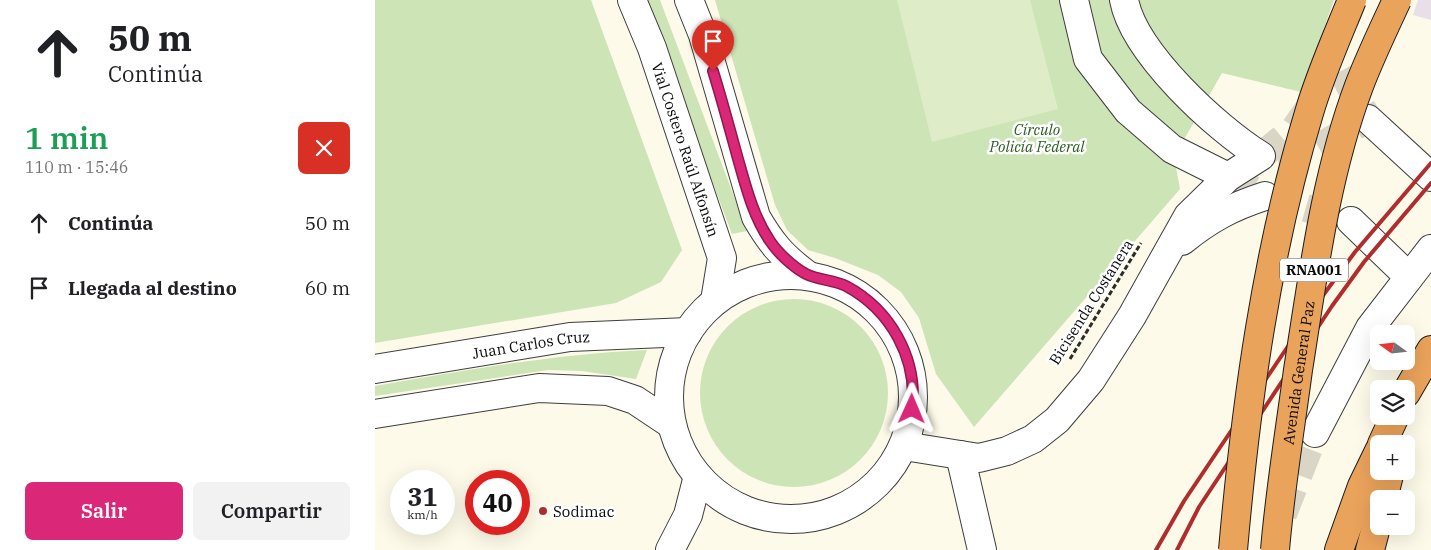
<!DOCTYPE html>
<html lang="es">
<head>
<meta charset="utf-8">
<style>
  body { margin:0; font-family:"IBM Plex Serif",serif; background:#f2f2f2; color:#202124; height:100vh; display:flex; flex-direction:column; font-size:19px; white-space:nowrap }
  * { box-sizing:border-box; margin:0 }
  p { font-size:16px; color:#757577 }
  .icon { flex:none; width:28px; height:28px; fill:none; stroke:currentColor; stroke-width:2; stroke-linecap:round; stroke-linejoin:round }
  .map { position:relative; flex:1; overflow:hidden }
  .side { display:flex; flex-direction:column; background:#fff; width:375px }
  .side>* { flex:none }
  .banner { background:#fff; color:#202124; overflow:hidden }
  .needle { width:32px; rotate:285deg }
  .fabs { position:absolute; left:995px; top:325px; display:grid; gap:10px }
  .fabs a { display:grid; place-items:center; width:45px; height:45px; border-radius:8px; background:#fff; box-shadow:0 5px 20px #0002; font-size:25px }
  .speed { position:absolute; left:15px; top:470px; display:flex; gap:10px; font-size:25px; font-weight:700; text-align:center }
  .speed>* { display:grid; place-content:center; width:65px; height:65px; border-radius:50%; background:#fff; box-shadow:0 5px 20px #0002; line-height:1 }
  .speed small { font-size:12px; font-weight:400 }
  .speed .limit { border:8px solid #d22; background:#fff; color:#111 }
  .pin { position:absolute; display:grid; place-items:center; width:42px; height:42px; color:#fff; margin:-51px -21px; border-radius:50% 50% 50% 0; rotate:-45deg; box-shadow:0 0 5px #0007 }
  .pin .icon { rotate:45deg }
  .me { position:absolute; width:55px; margin:-28px; rotate:1deg; stroke-linejoin:round; filter:drop-shadow(0 0 4px #0008) }
  .turn { display:flex; align-items:center; gap:18px; height:105px; padding:0 25px; font-size:22px }
  .turn .icon { width:65px; height:65px; stroke-width:2.5 }
  .turn b { display:block; font-size:35px; line-height:42px }
  .round { display:grid; place-items:center; flex:none; width:52px; height:52px; border-radius:8px; background:#f2f2f2 }
  .summary { display:flex; align-items:center; justify-content:space-between; height:85px; padding:0 25px }
  h1 { font-size:30px; font-weight:600; line-height:38px; color:#1e9e55 }
  .action { display:flex; gap:10px; margin-top:auto; padding:10px 25px }
  .action a { flex:1; height:58px; border-radius:8px; background:#db2777; color:#fff; font-size:20px; font-weight:600; line-height:58px; text-align:center }
  .action a+a { background:#f2f2f2; color:#202124 }
  ul { padding:0; list-style:none }
  li { display:flex; align-items:center; gap:15px; height:65px; padding:0 25px }
  li div { flex:1 }
  li b { display:block; font-size:19px }
  li em { font-style:normal }
  main { display:flex; flex:1; min-height:0 }
  .map>svg:first-child { display:block }
  .industrial { fill:#e8dfe9 }
  .green { fill:#cce4b6 }
  .pitch { fill:#deecc7 }
  .lines { fill:none; stroke-linecap:round; stroke-linejoin:round }
  .minor-tunnel { stroke:#d9d6c8; stroke-width:28; stroke-dasharray:28 14; stroke-linecap:butt }
  .minor-casing { stroke:#3d3d3d; stroke-width:30 }
  .highway-casing { stroke:#1b1b1b; stroke-width:30 }
  .path { stroke:#2c2c2c; stroke-width:3; stroke-dasharray:5 2.5; stroke-linecap:butt }
  .minor { stroke:#fff; stroke-width:28 }
  .highway { stroke:#eaa35b; stroke-width:28 }
  .rail { stroke:#af2d2d; stroke-width:4 }
  .highway-bridge-casing { stroke:#1b1b1b; stroke-width:30; stroke-linecap:butt }
  .highway-bridge { stroke:#eaa35b; stroke-width:28 }
  .route-casing { stroke:#8e194d; stroke-width:12 }
  .route { stroke:#db2777; stroke-width:9 }
  .poi-dot { fill:#af2d2d; stroke:#fff; stroke-width:2 }
  .labels { text-anchor:middle; dominant-baseline:central; stroke-width:5; stroke-linejoin:round; paint-order:stroke }
  .shield { fill:#fff; stroke:#545454; stroke-width:1 }
  .shield-label { font-size:14px; font-weight:bold; fill:#0a0a0a }
  .park-label { font-size:15px; font-style:italic; fill:#2a5c20; stroke:#fff }
  .street-label { font-size:15px; fill:#0a0a0a; stroke:#fff }
  .poi-label { font-size:15px; fill:#0a0a0a; stroke:#fff; text-anchor:start }
</style>
</head>
<body>
<main>
<section class="side">
<div class="banner">
<div class="turn"><svg class="icon" aria-label="ahead" viewBox="0 0 24 24"><path d="M12 20V5M6 11l6-6 6 6"/></svg><div><b>50 m</b>Continúa</div></div>
</div>
<div class="summary"><div><h1>1 min</h1><p>110 m · 15:46</p></div><a class="round" style="background:#d93025;color:#fff"><svg class="icon" aria-label="close" viewBox="0 0 24 24"><path d="M6 6l12 12M18 6L6 18"/></svg></a></div>
<ul>
<li><svg class="icon" aria-label="ahead" viewBox="0 0 24 24"><path d="M12 20V5M6 11l6-6 6 6"/></svg><div><b>Continúa</b></div><em>50 m</em></li>
<li><svg class="icon" aria-label="arrive" viewBox="0 0 24 24"><path d="M6 21V4h12l-3 4 3 4H6"/></svg><div><b>Llegada al destino</b></div><em>60 m</em></li>
</ul>
<div class="action"><a>Salir</a><a>Compartir</a></div>
</section>
<div class="map">
<svg width="1056" height="550" viewBox="0 0 1056 550">
  <rect width="100%" height="100%" fill="#fdfae9"/>
  <!-- industrial -->
  <path class="industrial" d="M1043,0H1056V20L1038,15Z"/>
  <!-- green -->
  <g class="green">
    <path d="M0,0H216L307,250L286,282L241,303L0,343Z"/>
    <path d="M269,0H285L372,231L357,234Z"/>
    <path d="M340,0H959L926,92L847,73L799,157L805,189L599,427L561,374L544,318L526,292L503,275L460,258L433,250L412,230L400,205Z"/>
    <circle cx="419" cy="393" r="94"/>
    <path d="M272,350L261,379L207,371L173,370L0,396V386C90,370 180,354 272,350Z"/>
  </g>
  <!-- pitch -->
  <path class="pitch" d="M522,0H655L683,109L557,142Z"/>
  <g class="lines">
    <!-- minor-tunnel -->
    <g class="minor-tunnel">
      <path d="M903,155L933,153L993,119L964,66"/>
      <path d="M886,156L920,128L937,104"/>
      <path d="M853,177L890,196L976,221"/>
      <path d="M908,514L940,433"/>
    </g>
    <defs>
      <g id="minor">
        <path id="s1" d="M257,0L277,48L347,258L340,301"/>
        <path d="M314,0L328,35L381,217C396,243 407,256 431,274"/>
        <path d="M699,0L713,59L753,111L797,149L853,177"/>
        <path d="M993,119L1056,177"/>
        <path d="M976,221L1034,277"/>
        <path d="M807,241C834,219 856,207 890,196"/>
        <circle cx="416" cy="397" r="122"/>
        <path id="s2" d="M0,369L195,337L313,332"/>
        <path d="M0,414L164,388L233,391L260,400L293,422"/>
        <path d="M940,433L995,328L1056,249"/>
        <path d="M529,446L604,458L632,451L658,439L682,420L716,380L757,316L813,216L853,177L886,156C841,128 759,53 749,0"/>
        <path d="M585,455L607,550"/>
        <path d="M295,550L313,515L323,476"/>
      </g>
      <g id="highway">
        <path d="M1031,393L1056,350"/>
        <path d="M1007,444L1020,416"/>
        <path d="M1008,499L1015,471"/>
        <path d="M964,550L987,486L1004,451"/>
        <path d="M995,550L1004,516"/>
      </g>
    </defs>
    <!-- minor casing -->
    <use href="#minor" class="minor-casing"/>
    <!-- highway casing -->
    <use href="#highway" class="highway-casing"/>
    <!-- path -->
    <path class="path" d="M695,359L766,243"/>
    <!-- minor -->
    <use href="#minor" class="minor"/>
    <!-- highway -->
    <use href="#highway" class="highway"/>
    <!-- rail -->
    <g class="rail">
      <path d="M781,550L809,501L938,309L980,252L1056,163"/>
      <path d="M802,550L824,507L957,306L989,262L1056,183"/>
    </g>
    <defs>
      <g id="highway-bridge">
        <path d="M858,550C871,403 891,255 934,113C945,75 962,37 977,0"/>
        <path id="s3" d="M900,550C905,490 915,430 923,370C938,276 950,177 984,86C995,57 1009,28 1022,0"/>
      </g>
    </defs>
    <!-- highway-bridge casing -->
    <use href="#highway-bridge" class="highway-bridge-casing"/>
    <!-- highway-bridge -->
    <use href="#highway-bridge" class="highway-bridge"/>
  </g>
  <g class="lines">
    <defs>
      <path id="route" d="M338,71C347,100 355,130 363,159C371,187 378,216 395,241C403,253 418,267 431,274C443,280 459,280 471,286C516,310 543,359 537,409"/>
    </defs>
    <!-- route casing -->
    <use href="#route" class="route-casing"/>
    <!-- route -->
    <use href="#route" class="route"/>
  </g>
  <!-- markers -->
  <circle class="poi-dot" cx="168" cy="511" r="5"/>
  <g class="labels">
    <!-- shield labels -->
    <rect class="shield" x="905" y="258.5" width="68" height="23" rx="4"/>
    <g class="shield-label">
      <text x="939" y="270">RNA001</text>
    </g>
    <!-- park labels -->
    <g class="park-label">
      <text x="662" y="129">Círculo<tspan x="662" dy="17">Policía Federal</tspan></text>
    </g>
    <!-- street labels -->
    <g class="street-label">
      <text stroke="none"><textPath href="#s1" startOffset="159">Vial Costero Raúl Alfonsín</textPath></text>
      <text transform="translate(716 302) rotate(-58)">Bicisenda Costanera</text>
      <text stroke="none"><textPath href="#s2" startOffset="158">Juan Carlos Cruz</textPath></text>
      <text stroke="none"><textPath href="#s3" startOffset="179">Avenida General Paz</textPath></text>
    </g>
    <!-- poi labels -->
    <g class="poi-label">
      <text x="178" y="511">Sodimac</text>
    </g>
  </g>
</svg>
<div class="fabs">
<a><svg class="needle" viewBox="-14 -14 28 28"><path d="M0-13l5 13h-10z" fill="#e53935"/><path d="M0 13l5-13h-10z" fill="#757577"/></svg></a>
<a><svg class="icon" aria-label="layers" viewBox="0 0 24 24"><path d="M12 4l9 5-9 5-9-5zM3 14l9 5 9-5"/></svg></a>
<a>+</a>
<a>−</a>
</div>
<div class="speed"><div>31<small>km/h</small></div><div class="limit">40</div></div>
<div class="pin" style="left:338px;top:71px;background:#d93025"><svg class="icon" aria-label="arrive" viewBox="0 0 24 24"><path d="M6 21V4h12l-3 4 3 4H6"/></svg></div>
<svg class="me" style="left:537px;top:409px" viewBox="-20 -20 40 40"><path d="M0-17L14 15 0 8-14 15z" fill="#db2777" stroke="#fff" stroke-width="4"/></svg>
</div>
</main>
</body>
</html>
